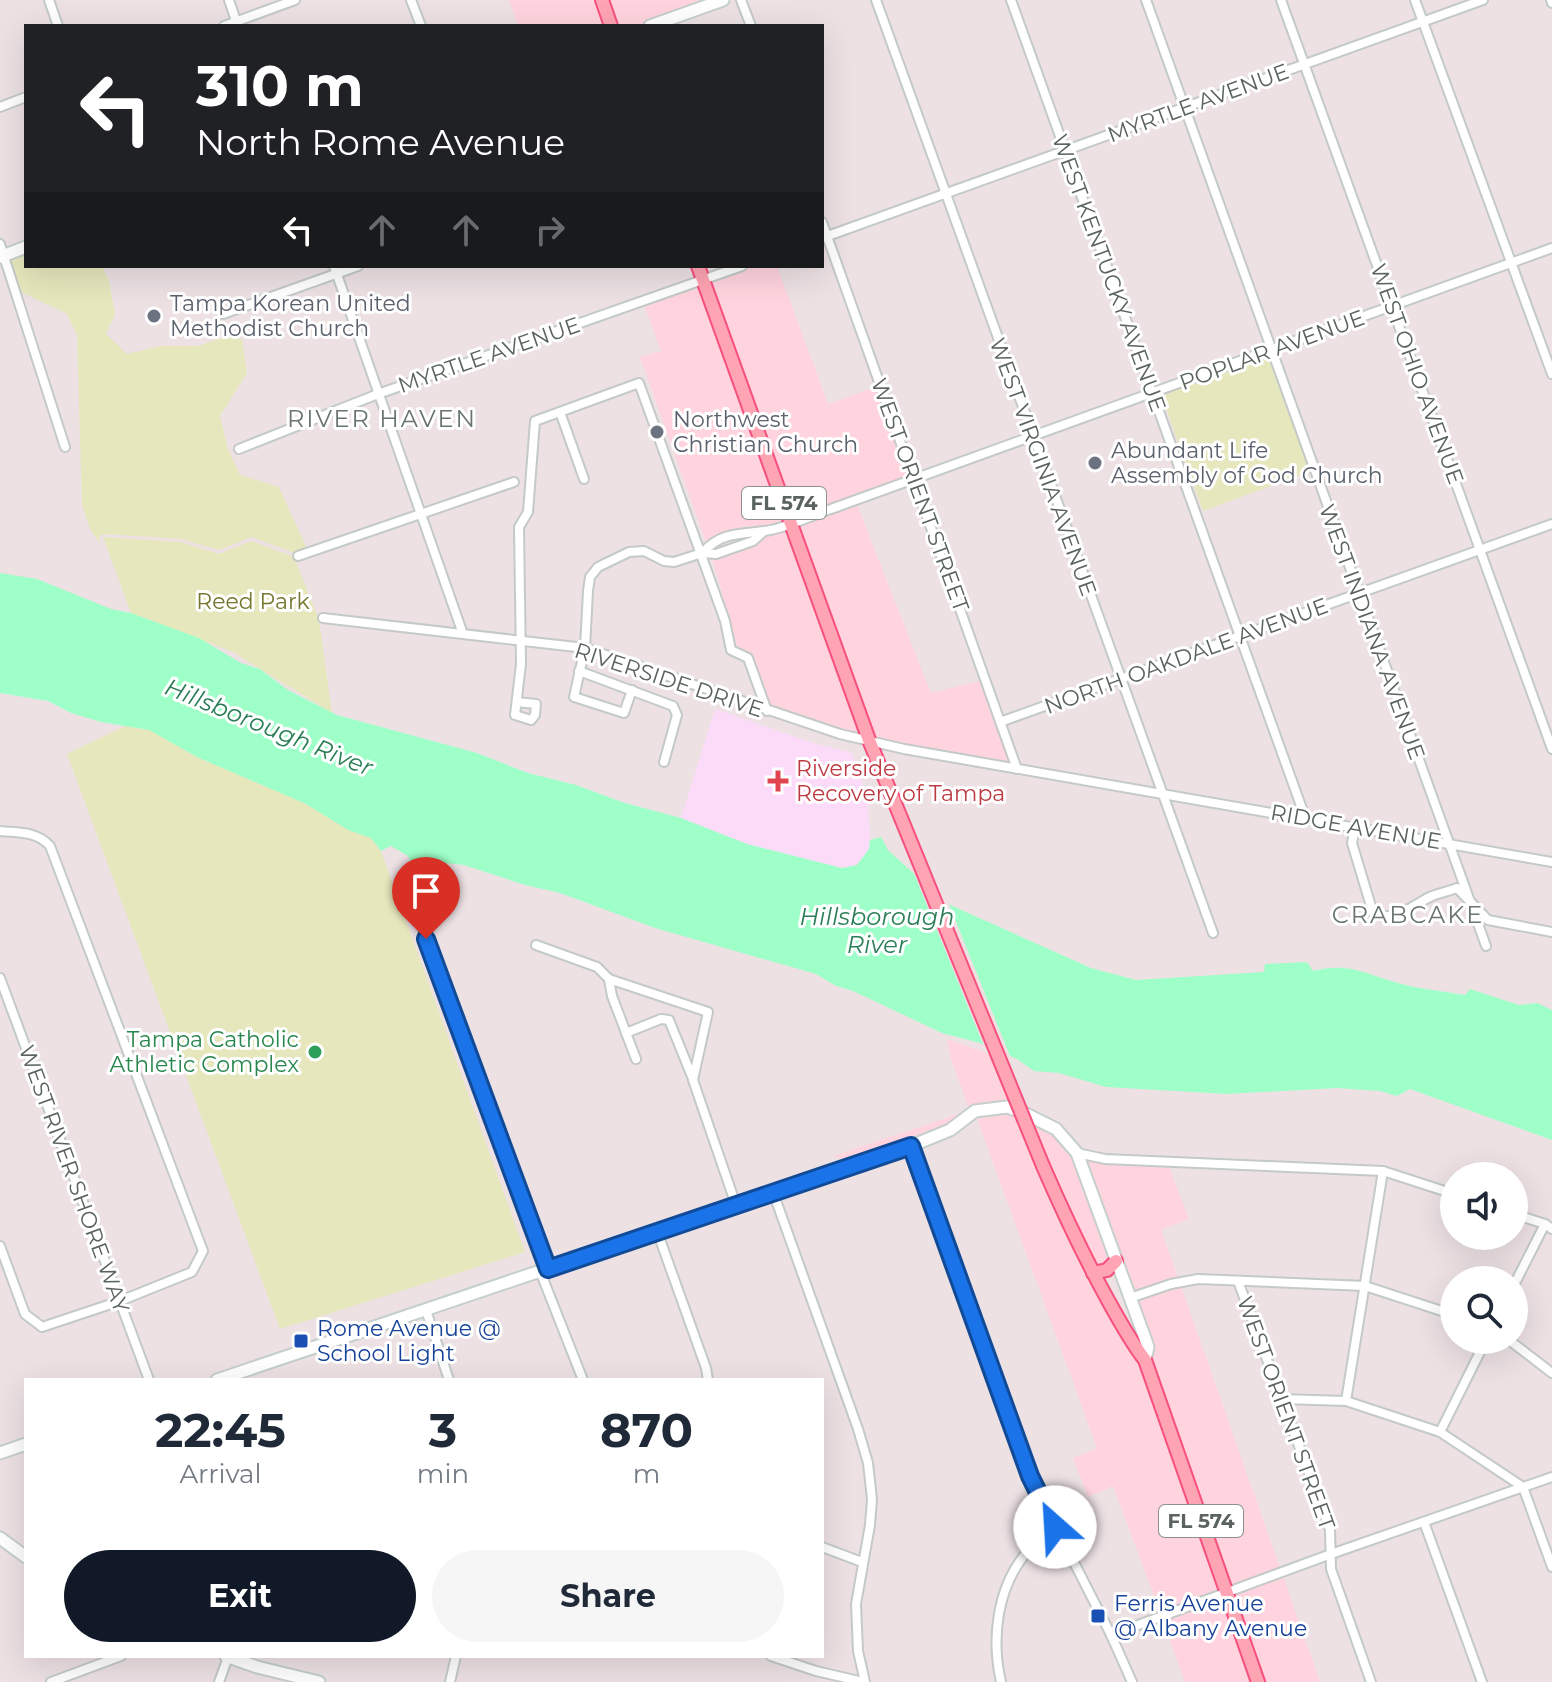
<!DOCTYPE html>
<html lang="en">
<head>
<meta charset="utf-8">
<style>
  body { margin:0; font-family:Montserrat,sans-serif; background:#f6f6f7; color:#1f2937; height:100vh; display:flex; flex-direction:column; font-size:30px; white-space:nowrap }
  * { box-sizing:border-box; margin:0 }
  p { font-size:26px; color:#747a83 }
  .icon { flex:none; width:44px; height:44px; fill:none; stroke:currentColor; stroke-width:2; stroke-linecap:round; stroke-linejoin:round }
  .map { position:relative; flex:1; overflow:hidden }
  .sheet { position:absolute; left:24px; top:1378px; width:800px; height:280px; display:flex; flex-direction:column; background:#fff; border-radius:0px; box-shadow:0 8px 32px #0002 }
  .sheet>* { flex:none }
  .guide { position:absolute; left:24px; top:24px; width:800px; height:244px; border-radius:0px; box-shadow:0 8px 32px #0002; background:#202124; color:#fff; overflow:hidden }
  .tools { position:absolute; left:1440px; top:1162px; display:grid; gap:16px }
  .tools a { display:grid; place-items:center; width:88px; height:88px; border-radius:50%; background:#fff; box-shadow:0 8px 32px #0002; font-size:40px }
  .pin { position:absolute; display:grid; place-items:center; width:68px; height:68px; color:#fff; margin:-82px -34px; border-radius:50% 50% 50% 0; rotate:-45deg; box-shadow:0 0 8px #0007 }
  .pin .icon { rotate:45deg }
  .me { position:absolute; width:88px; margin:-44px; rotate:334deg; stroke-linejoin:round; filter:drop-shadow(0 0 6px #0008) }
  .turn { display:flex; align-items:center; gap:28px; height:168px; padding:0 40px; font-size:36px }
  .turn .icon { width:104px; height:104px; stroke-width:2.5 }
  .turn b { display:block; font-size:56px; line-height:68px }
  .lanes { display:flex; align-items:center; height:76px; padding:0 40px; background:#0003; justify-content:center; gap:40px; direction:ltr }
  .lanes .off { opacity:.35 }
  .eta { display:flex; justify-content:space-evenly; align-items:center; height:136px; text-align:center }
  .eta b { font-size:48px; font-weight:700; line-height:56px }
  .primary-button { display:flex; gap:16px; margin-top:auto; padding:16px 40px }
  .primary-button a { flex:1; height:92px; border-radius:48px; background:#111827; color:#fff; font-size:32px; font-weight:700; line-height:92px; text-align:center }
  .primary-button a+a { background:#f6f6f7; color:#1f2937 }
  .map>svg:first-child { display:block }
  .commercial { fill:#ffd4de }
  .medical { fill:#fcdbf9 }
  .green { fill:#e6e7bc }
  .water { fill:#9fffc9 }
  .pier { fill:#ede1e4 }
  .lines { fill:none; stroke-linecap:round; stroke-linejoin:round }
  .street-casing { stroke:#c3cac8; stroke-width:12 }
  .secondary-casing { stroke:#c5cfcb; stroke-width:15 }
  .primary-casing { stroke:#f7507f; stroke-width:16 }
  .street { stroke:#fff; stroke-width:8 }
  .secondary { stroke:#fff; stroke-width:11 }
  .primary { stroke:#ffa4b3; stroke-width:12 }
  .primary-bridge-casing { stroke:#f7507f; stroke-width:16; stroke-linecap:butt }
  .primary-bridge { stroke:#ffa4b3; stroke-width:12 }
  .route-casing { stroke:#114b97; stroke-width:20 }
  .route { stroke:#1a73e8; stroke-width:14 }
  .worship-dot { fill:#6b7280; stroke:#fff; stroke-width:3 }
  .health-dot { fill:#e0444e; stroke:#fff; stroke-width:3 }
  .leisure-dot { fill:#2e9e5b; stroke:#fff; stroke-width:3 }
  .transit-dot { fill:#1a4fb4; stroke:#fff; stroke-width:3 }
  .labels { text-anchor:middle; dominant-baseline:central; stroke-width:6; stroke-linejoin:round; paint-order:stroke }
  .shield { fill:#fff; stroke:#8c928f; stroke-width:2 }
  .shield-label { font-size:20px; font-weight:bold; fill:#5a635f }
  .street-label { font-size:22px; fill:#5a635f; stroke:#fff }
  .worship-label { font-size:22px; fill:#5b616d; stroke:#fff; text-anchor:start }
  .park-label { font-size:22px; fill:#74772d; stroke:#fff }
  .health-label { font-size:22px; fill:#be3a42; stroke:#fff; text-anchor:start }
  .leisure-label { font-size:22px; fill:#27864d; stroke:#fff; text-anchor:end }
  .transit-label { font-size:22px; fill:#164399; stroke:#fff; text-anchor:start }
  .neighbourhood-label { font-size:24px; letter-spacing:2px; fill:#6a7570; stroke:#fff }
  .water-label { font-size:24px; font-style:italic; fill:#2b7e56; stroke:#fff }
</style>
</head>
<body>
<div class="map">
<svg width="1552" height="1682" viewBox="0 0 1552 1682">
  <rect width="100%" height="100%" fill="#ede1e4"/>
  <!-- commercial -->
  <g class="commercial">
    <path d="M509,0H596L606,26H518Z"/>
    <path d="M607,0H709L636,26H617Z"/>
    <path d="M755,266H777L828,404L876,387L908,476L794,517L710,282Z"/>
    <path d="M700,285L785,520L763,526H746L706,542L640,357L661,351L644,305Z"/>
    <path d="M857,505L931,693L980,681L1009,762L905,744L873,736L797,525Z"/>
    <path d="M788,528L862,734L771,707L753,657L738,648L712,558L754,545L766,535Z"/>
    <path d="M947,1039L992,1055L1012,1104L992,1103L975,1106L935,1133L849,1162L834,1156L967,1111L968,1106L951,1059Z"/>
    <path d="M1006,1112L1016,1115L1063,1226L1089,1278L1141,1367L1220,1590L1160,1612L1113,1486L1088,1497L1073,1458L1097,1448L976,1116Z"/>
    <path d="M1030,1121L1053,1133L1073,1157L1111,1260L1109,1263L1096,1268L1072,1222Z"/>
    <path d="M1085,1160L1104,1164L1169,1167L1189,1219L1161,1230L1178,1278L1133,1292Z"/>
    <path d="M1181,1286L1280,1568L1229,1586L1150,1362L1153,1346L1136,1300Z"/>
    <path d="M1283,1576L1320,1682H1263L1232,1595Z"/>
    <path d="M1223,1598L1253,1682H1185L1163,1621Z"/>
  </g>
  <!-- medical -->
  <path class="medical" d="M715,709L813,743L852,753L867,795L870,840L869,849L857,865L842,868L826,865L747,844L681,818Z"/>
  <!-- green -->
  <g class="green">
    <path d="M26,252V266H102L109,281L115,314L106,334L127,354L161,346H198L224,337L242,339L247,373L220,416L228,449L240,475L279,487L307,549L294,553L252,537L219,550L181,539L104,534L99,536L101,544L91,531L82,506L77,335L66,313L21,292L10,258Z"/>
    <path d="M1270,355L1311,471L1203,511L1161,395Z"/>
    <path d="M103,537L181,542L219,554L251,541L294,557L319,620L332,713L233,652L131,613Z"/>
    <path d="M125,726L149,730L197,757L306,804L348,830L371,838L381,851L525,1252L280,1329L67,754Z"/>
  </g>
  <!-- water -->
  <path class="water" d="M0,573L37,579L111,609L131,613L199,638L241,663L260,669L288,690L337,715L477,753L528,773L576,785L625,803L681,818L747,844L842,868L857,865L869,849L870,840L881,837L888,850L946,903L1091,968L1136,980L1264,972L1265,964L1307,962L1313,971C1345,963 1360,971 1388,980C1412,988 1440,991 1465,995L1470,989L1519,1005L1537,1003L1552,1010V1140L1410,1089L1397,1096L1380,1091L1337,1088L1227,1094L1106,1087L1059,1073L1034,1071L1017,1059L980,1043L942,1033L853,991L836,986L816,974L655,928L560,893L525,885L464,865L427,861L411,863L408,856L391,846L381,851L371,838L348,830L306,804L197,757L149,730L101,722L71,713L48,701L0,693Z"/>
  <!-- pier -->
  <path class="pier" d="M911,866L946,897L1012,1061L985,1049Z"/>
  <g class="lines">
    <defs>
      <g id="street">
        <path d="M49,0L58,26"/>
        <path d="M229,0L236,21"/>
        <path d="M411,0L421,26"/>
        <path d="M741,0L751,26"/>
        <path d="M876,0L1213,933"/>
        <path d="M1011,0L1305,817"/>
        <path d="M1146,0L1486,946"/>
        <path d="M1281,0L1552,749"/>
        <path d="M1415,0L1552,374"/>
        <path d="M1551,0L1552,3"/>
        <path d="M224,26L295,0"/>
        <path d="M0,107L26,97"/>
        <path d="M822,222L1017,769"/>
        <path d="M822,238L1483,0"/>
        <path d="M0,244L65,447"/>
        <path d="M334,266L463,634"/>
        <path d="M223,314L358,266"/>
        <path d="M560,412L584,479"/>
        <path d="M239,449L378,394L742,266"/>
        <path d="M702,553C721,532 740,534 765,531C787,528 810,516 831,509L1552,248"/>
        <path d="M298,556L514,482"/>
        <path d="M323,618L585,648L840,734L904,749L1552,862"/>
        <path d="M579,671L673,706L677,715L664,762"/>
        <path d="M632,690L624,713L574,697L585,648L588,591L590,577L598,567L629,552L644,551L664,561L674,562L702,553L716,554L753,541L764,531"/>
        <path d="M517,702L536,704L535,715L531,720L515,715L521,664L519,527L528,512L535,421L639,383L725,621L731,650L748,658L767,711"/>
        <path d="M1000,722L1552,524"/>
        <path d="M1355,827L1352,843L1373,913C1394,924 1414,904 1432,896C1440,893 1449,891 1457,888L1488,920L1552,932"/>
        <path d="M0,831C18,833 37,831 50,846L203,1251L192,1272L120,1301L42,1327L25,1314L0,1246"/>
        <path d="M405,881L548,1269"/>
        <path d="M536,945L597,967L609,979L708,1012L693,1080L736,1205"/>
        <path d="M0,978L149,1380"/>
        <path d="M609,979L612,996L636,1059"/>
        <path d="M626,1033L661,1019L669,1020L693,1079"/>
        <path d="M911,1146L1030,1476L1111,1635L1132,1682"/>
        <path d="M1077,1153L1105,1159L1383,1171L1454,1194"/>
        <path d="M773,1192L858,1429L868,1463L872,1499L870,1525L856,1604L858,1651L865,1682"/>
        <path d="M1514,1214L1545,1224L1552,1229"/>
        <path d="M657,1231L706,1368L708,1380"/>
        <path d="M540,1271L583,1380"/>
        <path d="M1238,1281L1330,1530L1331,1569L1371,1682"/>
        <path d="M1514,1285L1545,1224"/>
        <path d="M1130,1298L1171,1284L1198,1279L1365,1286L1454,1315"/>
        <path d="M426,1310L449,1380"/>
        <path d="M1509,1340L1552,1373"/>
        <path d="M1281,1399L1346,1401L1440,1432L1523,1487L1552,1567"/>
        <path d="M1346,1401L1383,1171"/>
        <path d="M1440,1432L1486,1340"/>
        <path d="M1424,1522L1482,1682"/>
        <path d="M822,1547L862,1562"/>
        <path d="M1111,1635L1331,1554L1552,1477"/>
        <path d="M771,1656L816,1671L863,1682"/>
        <path d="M51,1682L121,1656"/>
        <path d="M219,1682L228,1657"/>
        <path d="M450,1682L456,1656"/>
        <path d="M1001,1682C991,1638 997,1587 1027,1552C1036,1543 1046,1535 1055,1527"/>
      </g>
      <g id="secondary">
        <path d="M650,26L723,0"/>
        <path d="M0,257L26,247"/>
        <path d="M217,1380L911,1146L950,1130L975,1111L1007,1107L1022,1112L1056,1129L1077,1153L1146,1341L1148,1347L1145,1360"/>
        <path d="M0,1453L26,1444"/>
        <path d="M0,1538L26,1557"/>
        <path d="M226,1656L257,1667L319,1682"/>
      </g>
      <g id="primary">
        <path d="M602,0L611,26"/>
        <path d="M698,266L869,740L901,818"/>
        <path d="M1043,1166C1063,1212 1084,1257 1109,1302C1120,1322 1131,1342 1145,1360L1258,1682"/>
        <path d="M1093,1273L1107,1270L1116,1261"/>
      </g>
    </defs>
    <!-- street casing -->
    <use href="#street" class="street-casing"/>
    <!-- secondary casing -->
    <use href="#secondary" class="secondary-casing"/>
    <!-- primary casing -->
    <use href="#primary" class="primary-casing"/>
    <!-- street -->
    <use href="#street" class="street"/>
    <!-- secondary -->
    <use href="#secondary" class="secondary"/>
    <!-- primary -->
    <use href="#primary" class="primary"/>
    <defs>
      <path id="primary-bridge" d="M901,818L1043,1166"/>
    </defs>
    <!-- primary-bridge casing -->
    <use href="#primary-bridge" class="primary-bridge-casing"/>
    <!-- primary-bridge -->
    <use href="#primary-bridge" class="primary-bridge"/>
  </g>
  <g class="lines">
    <defs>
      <path id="route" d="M426,939L548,1269L911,1146L1030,1476L1055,1527"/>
    </defs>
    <!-- route casing -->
    <use href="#route" class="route-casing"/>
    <!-- route -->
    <use href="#route" class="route"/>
  </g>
  <!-- markers -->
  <g class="worship-dot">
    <circle cx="154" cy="316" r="8"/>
    <circle cx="657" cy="432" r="8"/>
    <circle cx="1095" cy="463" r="8"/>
  </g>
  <path class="health-dot" d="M774 769h8v8h8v8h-8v8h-8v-8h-8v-8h8z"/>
  <circle class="leisure-dot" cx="315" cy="1052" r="8"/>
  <g class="transit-dot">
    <rect x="293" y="1333" width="16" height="16" rx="4"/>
    <rect x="1090" y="1608" width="16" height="16" rx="4"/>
  </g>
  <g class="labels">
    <!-- shield labels -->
    <g class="shield">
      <rect x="742" y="487" width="84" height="32" rx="6"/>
      <rect x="1159" y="1505" width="84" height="32" rx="6"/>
    </g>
    <g class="shield-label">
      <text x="784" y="503">FL 574</text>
      <text x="1201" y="1521">FL 574</text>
    </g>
    <!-- street labels -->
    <g class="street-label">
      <text transform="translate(1198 103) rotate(-20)">MYRTLE AVENUE</text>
      <text transform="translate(1109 273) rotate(70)">WEST KENTUCKY AVENUE</text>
      <text transform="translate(1272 350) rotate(-20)">POPLAR AVENUE</text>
      <text transform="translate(489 355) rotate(-19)">MYRTLE AVENUE</text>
      <text transform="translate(1417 374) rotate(70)">WEST OHIO AVENUE</text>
      <text transform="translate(1043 467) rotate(70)">WEST VIRGINIA AVENUE</text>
      <text transform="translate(920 495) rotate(70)">WEST ORIENT STREET</text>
      <text transform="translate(1372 632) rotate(70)">WEST INDIANA AVENUE</text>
      <text transform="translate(1186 656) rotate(-20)">NORTH OAKDALE AVENUE</text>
      <text transform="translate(669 680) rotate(18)">RIVERSIDE DRIVE</text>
      <text transform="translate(1356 827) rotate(10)">RIDGE AVENUE</text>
      <text transform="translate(74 1179) rotate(70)">WEST RIVER SHORE WAY</text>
      <text transform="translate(1286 1413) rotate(70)">WEST ORIENT STREET</text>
    </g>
    <!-- worship labels -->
    <g class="worship-label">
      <text x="170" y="303">Tampa Korean United<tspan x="170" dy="25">Methodist Church</tspan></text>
      <text x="673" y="419">Northwest<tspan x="673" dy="25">Christian Church</tspan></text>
      <text x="1111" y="450">Abundant Life<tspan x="1111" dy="25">Assembly of God Church</tspan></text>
    </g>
    <!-- park labels -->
    <g class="park-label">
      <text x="253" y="601">Reed Park</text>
    </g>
    <!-- health labels -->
    <g class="health-label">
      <text x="796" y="768">Riverside<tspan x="796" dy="25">Recovery of Tampa</tspan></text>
    </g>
    <!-- leisure labels -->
    <g class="leisure-label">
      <text x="299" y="1039">Tampa Catholic<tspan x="299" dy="25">Athletic Complex</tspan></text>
    </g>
    <!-- transit labels -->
    <g class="transit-label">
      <text x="317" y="1328">Rome Avenue @<tspan x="317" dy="25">School Light</tspan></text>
      <text x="1114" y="1603">Ferris Avenue<tspan x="1114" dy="25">@ Albany Avenue</tspan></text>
    </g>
    <!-- neighbourhood labels -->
    <g class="neighbourhood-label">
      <text x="382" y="418">RIVER HAVEN</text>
      <text x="1408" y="914">CRABCAKE</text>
    </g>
    <!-- water labels -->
    <g class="water-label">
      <text transform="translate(269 727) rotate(22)">Hillsborough River</text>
      <text x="877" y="916">Hillsborough<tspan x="877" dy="28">River</tspan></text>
    </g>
  </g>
</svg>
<div class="tools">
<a><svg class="icon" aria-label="sound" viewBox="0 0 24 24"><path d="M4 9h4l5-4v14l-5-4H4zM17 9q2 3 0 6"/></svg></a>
<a><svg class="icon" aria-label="search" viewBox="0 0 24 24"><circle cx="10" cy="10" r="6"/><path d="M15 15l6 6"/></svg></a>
</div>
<div class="pin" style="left:426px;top:939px;background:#d93025"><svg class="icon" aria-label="arrive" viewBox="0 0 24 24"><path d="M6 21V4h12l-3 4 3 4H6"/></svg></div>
<svg class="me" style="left:1055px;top:1527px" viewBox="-20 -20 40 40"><circle r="19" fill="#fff"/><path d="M0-13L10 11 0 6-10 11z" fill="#1a73e8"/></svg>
<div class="guide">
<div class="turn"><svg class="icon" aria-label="left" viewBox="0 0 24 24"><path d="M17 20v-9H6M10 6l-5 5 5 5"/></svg><div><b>310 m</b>North Rome Avenue</div></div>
<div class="lanes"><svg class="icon" aria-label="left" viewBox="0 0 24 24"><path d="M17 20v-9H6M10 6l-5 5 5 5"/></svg><svg class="icon off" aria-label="ahead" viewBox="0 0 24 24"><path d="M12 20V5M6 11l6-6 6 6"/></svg><svg class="icon off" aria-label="ahead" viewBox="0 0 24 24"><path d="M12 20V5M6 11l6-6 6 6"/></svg><svg class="icon off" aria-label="right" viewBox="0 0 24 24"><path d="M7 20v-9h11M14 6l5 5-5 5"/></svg></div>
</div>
<section class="sheet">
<div class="eta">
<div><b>22:45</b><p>Arrival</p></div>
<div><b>3</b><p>min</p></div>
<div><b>870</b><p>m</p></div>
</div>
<div class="primary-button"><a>Exit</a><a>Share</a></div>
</section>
</div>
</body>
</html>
